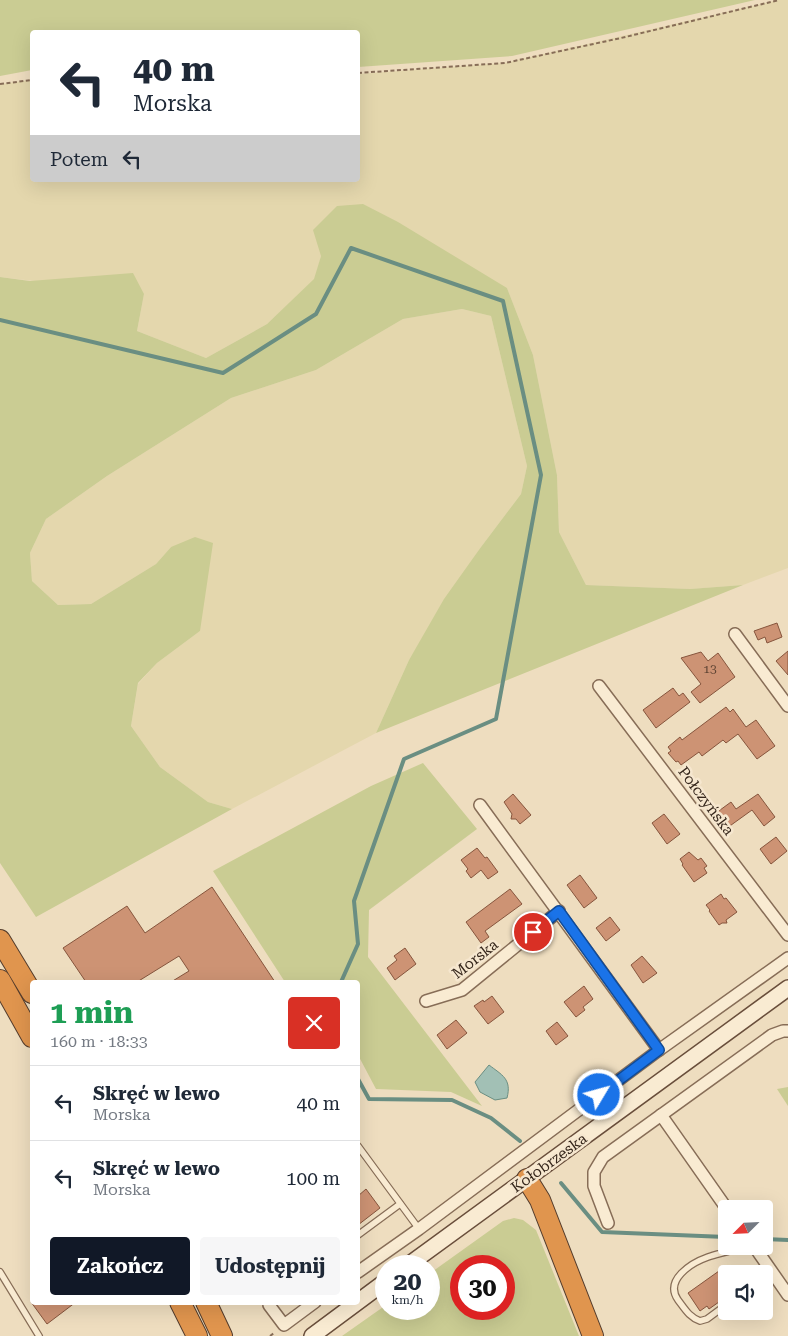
<!DOCTYPE html>
<html lang="pl">
<head>
<meta charset="utf-8">
<style>
  body { margin:0; font-family:"Roboto Serif",serif; background:#f6f6f7; color:#1f2937; height:100vh; display:flex; flex-direction:column; font-size:19px; white-space:nowrap }
  * { box-sizing:border-box; margin:0 }
  p { font-size:16px; color:#747a83 }
  .icon { flex:none; width:28px; height:28px; fill:none; stroke:currentColor; stroke-width:2; stroke-linecap:round; stroke-linejoin:round }
  .map { position:relative; flex:1; overflow:hidden }
  .sheet { position:absolute; left:30px; top:980px; width:330px; height:325px; display:flex; flex-direction:column; background:#fff; border-radius:5px; box-shadow:0 5px 20px #0002 }
  .sheet>* { flex:none }
  .hud { position:absolute; left:30px; top:30px; width:330px; height:152px; border-radius:5px; box-shadow:0 5px 20px #0002; background:#fff; color:#1f2937; overflow:hidden }
  .needle { width:32px; rotate:246deg }
  .tools { position:absolute; left:718px; top:1200px; display:grid; gap:10px }
  .tools a { display:grid; place-items:center; width:55px; height:55px; border-radius:5px; background:#fff; box-shadow:0 5px 20px #0002; font-size:25px }
  .speed { position:absolute; left:375px; top:1255px; display:flex; gap:10px; font-size:25px; font-weight:700; text-align:center }
  .speed>* { display:grid; place-content:center; width:65px; height:65px; border-radius:50%; background:#fff; box-shadow:0 5px 20px #0002; line-height:1 }
  .speed small { font-size:12px; font-weight:400 }
  .speed .limit { border:8px solid #d22; background:#fff; color:#111 }
  .pin { position:absolute; display:grid; place-items:center; width:42px; height:42px; color:#fff; margin:-21px; border:2px solid #fff; border-radius:50%; box-shadow:0 1px 5px #0007 }
  .me { position:absolute; width:55px; margin:-28px; rotate:53deg; stroke-linejoin:round; filter:drop-shadow(0 0 4px #0008) }
  .turn { display:flex; align-items:center; gap:18px; height:105px; padding:0 20px; font-size:22px }
  .turn .icon { width:65px; height:65px; stroke-width:2.5 }
  .turn b { display:block; font-size:35px; line-height:42px }
  .then { display:flex; align-items:center; height:48px; padding:0 20px; background:#0003; gap:10px; font-size:19px }
  .round { display:grid; place-items:center; flex:none; width:52px; height:52px; border-radius:5px; background:#f6f6f7 }
  .head { display:flex; align-items:center; justify-content:space-between; height:85px; padding:0 20px }
  h1 { font-size:30px; font-weight:700; line-height:38px; color:#1e9e55 }
  .action { display:flex; gap:10px; margin-top:auto; padding:10px 20px }
  .action a { flex:1; height:58px; border-radius:5px; background:#111827; color:#fff; font-size:20px; font-weight:700; line-height:58px; text-align:center }
  .action a+a { background:#f6f6f7; color:#1f2937 }
  ul { padding:0; list-style:none }
  li { display:flex; align-items:center; gap:15px; height:75px; padding:0 20px; border-top:1px solid #e0e1e3 }
  li div { flex:1 }
  li b { display:block; font-size:19px }
  li em { font-style:normal }
  .map>svg:first-child { display:block }
  .farmland { fill:#e4d7ad }
  .green { fill:#cacc93; fill-rule:evenodd }
  .water { fill:#a2c0b5; stroke:#6a8e82 }
  .lines { fill:none; stroke-linecap:round; stroke-linejoin:round }
  .stream { stroke:#6a8e82; stroke-width:4 }
  .building { fill:#cd9374; stroke:#86553d }
  .lane-casing { stroke:#876d57; stroke-width:8 }
  .street-casing { stroke:#876d57; stroke-width:14 }
  .secondary-casing { stroke:#694e3b; stroke-width:18 }
  .highway-casing { stroke:#543c2c; stroke-width:22 }
  .path { stroke:#876d57; stroke-width:2; stroke-dasharray:4 2.5; stroke-linecap:butt }
  .lane { stroke:#f9ebd2; stroke-width:5.5 }
  .street { stroke:#f9ebd2; stroke-width:11 }
  .secondary { stroke:#f9ebd2; stroke-width:15 }
  .highway { stroke:#e0954e; stroke-width:20 }
  .route-casing { stroke:#114b97; stroke-width:12 }
  .route { stroke:#1a73e8; stroke-width:9 }
  .labels { text-anchor:middle; dominant-baseline:central; stroke-width:5; stroke-linejoin:round; paint-order:stroke }
  .number-label { font-size:12px; fill:#5c4232 }
  .street-label { font-size:15px; fill:#36271c; stroke:#f6e7cf }
</style>
</head>
<body>
<div class="map">
<svg width="788" height="1336" viewBox="0 0 788 1336">
  <rect width="100%" height="100%" fill="#eeddbf"/>
  <!-- farmland -->
  <g class="farmland">
    <path d="M778,0H788V568L743,585L690,589L586,585L559,532L557,475L533,355L507,288L321,256L315,279L267,324L206,358L137,331L144,294L0,277V84L32,80V180H358V74L505,63Z"/>
    <path d="M462,309L491,316L527,466L521,494L481,547L409,660L376,733L232,809L208,802L160,767L131,726L138,684L157,663L200,631L171,547L156,564L91,604L58,605L32,581L30,553L46,519L107,476L231,398L316,370L403,319Z"/>
  </g>
  <!-- green -->
  <g class="green">
    <path d="M0,0H755L512,56L358,67V32H32V70L0,76Z"/>
    <path d="M363,204L398,222L507,288L533,355L557,475L559,532L586,585L690,589L743,585L376,733L409,660L444,599L481,547L521,494L527,466L491,316L462,309L403,319L316,370L231,398L107,476L46,519L30,553L32,581L58,605L91,604L156,564L171,547L195,537L213,543L200,631L157,663L138,683L131,726L160,767L208,802L232,809L36,917L0,863V277L30,281L133,273L144,294L137,331L206,358L267,324L314,279L321,256L313,230L337,206Z"/>
    <path d="M423,763L477,829L369,910L368,957L482,1106L451,1092L376,1089L358,1055V982H285L213,871L371,786Z"/>
    <path d="M788,1087V1106L777,1089Z"/>
    <path d="M514,1218L523,1220L536,1230L579,1336H342L386,1305V1309H429V1274L503,1221ZM504,1266V1309H461V1266Z"/>
  </g>
  <!-- water -->
  <path class="water" d="M489,1065C502,1075 512,1079 507,1098L495,1100L480,1092L475,1082Z"/>
  <g class="lines">
    <!-- stream -->
    <g class="stream">
      <path d="M0,320L223,373L316,314L351,248L503,301L541,475L496,719L404,759L354,901L358,944L341,982"/>
      <path d="M358,1079L369,1099L452,1100L491,1118L520,1141"/>
      <path d="M561,1183L602,1232L726,1237"/>
      <path d="M764,1239L788,1240"/>
    </g>
  </g>
  <!-- building -->
  <g class="building">
    <path d="M777,623L782,637L767,643L765,637L758,640L754,631Z"/>
    <path d="M788,651V675L776,661Z"/>
    <path d="M701,652L708,661L718,653L735,677L700,703L691,692L701,684L681,658Z"/>
    <path d="M673,688L679,696L683,693L690,702L656,728L643,710Z"/>
    <path d="M726,707L730,712L733,709L746,727L756,720L775,746L757,759L738,734L726,743L723,740L702,756L699,752L681,765L678,761L676,762L668,753L671,751L668,747L680,737L682,740Z"/>
    <path d="M513,794L531,815L520,824L516,819H511L512,814L504,802Z"/>
    <path d="M758,794L775,817L764,826L752,810L727,828L716,813L731,802L736,809Z"/>
    <path d="M664,814L680,834L667,844L652,823Z"/>
    <path d="M776,837L787,851L771,864L760,849Z"/>
    <path d="M477,848L485,858L487,857L498,872L488,879L481,870L471,878L466,871L468,869L461,860Z"/>
    <path d="M689,852L698,860L701,858L707,866L704,868L707,873L694,882L682,865L683,864L680,859Z"/>
    <path d="M580,875L597,898L584,908L567,885Z"/>
    <path d="M212,887L275,982H171L189,971L179,956L137,982H86L63,948L127,906L145,933Z"/>
    <path d="M510,889L522,904L485,931L489,937L481,943L466,922Z"/>
    <path d="M721,894L724,899L726,898L737,912L726,920L727,923H722L719,925L709,911L710,910L706,905Z"/>
    <path d="M610,917L620,930L606,941L596,928Z"/>
    <path d="M405,948L416,964L395,980L387,968L397,960L394,956Z"/>
    <path d="M642,956L657,973L643,983L631,965Z"/>
    <path d="M584,986L593,999L583,1007L585,1010L576,1017L564,1002Z"/>
    <path d="M492,996L504,1012L488,1024L474,1006L483,1000L484,1002Z"/>
    <path d="M456,1020L467,1033L447,1049L437,1035Z"/>
    <path d="M557,1022L568,1036L556,1045L546,1031Z"/>
    <path d="M366,1189L380,1208L358,1225V1196Z"/>
    <path d="M726,1266V1297L709,1309L707,1306L700,1311L688,1293Z"/>
    <path d="M31,1302H76L47,1324Z"/>
  </g>
  <g class="lines">
    <defs>
      <g id="lane">
        <path d="M358,1146L419,1229"/>
        <path d="M358,1235L400,1204"/>
        <path d="M0,1272L39,1336"/>
        <path d="M726,1305L707,1319L700,1321C689,1317 685,1309 678,1300C664,1280 691,1263 708,1257C719,1253 731,1252 741,1246"/>
      </g>
      <g id="street">
        <path d="M735,634L788,706"/>
        <path d="M599,686L788,935"/>
        <path d="M480,805L659,1050"/>
        <path d="M426,1001L462,990L559,911"/>
        <path d="M661,1115L727,1209"/>
        <path d="M608,1223L594,1186V1172L603,1157L772,1035L783,1031H788"/>
        <path d="M754,1246L788,1295"/>
        <path d="M358,1272L419,1229L659,1050L788,958"/>
        <path d="M269,1305L284,1325L315,1302"/>
      </g>
      <g id="secondary">
        <path d="M407,1266L788,988"/>
        <path d="M312,1336L386,1281"/>
      </g>
      <g id="highway">
        <path d="M0,940L32,993"/>
        <path d="M0,980L32,1037"/>
        <path d="M527,1179L540,1200L593,1336"/>
        <path d="M180,1302L197,1336"/>
        <path d="M206,1302L222,1336"/>
      </g>
    </defs>
    <!-- lane casing -->
    <use href="#lane" class="lane-casing"/>
    <!-- street casing -->
    <use href="#street" class="street-casing"/>
    <!-- secondary casing -->
    <use href="#secondary" class="secondary-casing"/>
    <!-- highway casing -->
    <use href="#highway" class="highway-casing"/>
    <!-- path -->
    <g class="path">
      <path d="M358,73L505,63L621,38L779,0"/>
      <path d="M0,84L32,80"/>
      <path d="M270,1336L274,1333"/>
    </g>
    <!-- lane -->
    <use href="#lane" class="lane"/>
    <!-- street -->
    <use href="#street" class="street"/>
    <!-- secondary -->
    <use href="#secondary" class="secondary"/>
    <!-- highway -->
    <use href="#highway" class="highway"/>
  </g>
  <g class="lines">
    <defs>
      <path id="route" d="M533,932L559,911L659,1050L599,1095"/>
    </defs>
    <!-- route casing -->
    <use href="#route" class="route-casing"/>
    <!-- route -->
    <use href="#route" class="route"/>
  </g>
  <g class="labels">
    <!-- number labels -->
    <g class="number-label">
      <text x="710" y="669">13</text>
    </g>
    <!-- street labels -->
    <g class="street-label">
      <text transform="translate(706 801) rotate(53)">Połczyńska</text>
      <text transform="translate(475 959) rotate(-38)">Morska</text>
      <text transform="translate(549 1163) rotate(-36)">Kołobrzeska</text>
    </g>
  </g>
</svg>
<div class="tools">
<a><svg class="needle" viewBox="-14 -14 28 28"><path d="M0-13l5 13h-10z" fill="#e53935"/><path d="M0 13l5-13h-10z" fill="#747a83"/></svg></a>
<a><svg class="icon" aria-label="sound" viewBox="0 0 24 24"><path d="M4 9h4l5-4v14l-5-4H4zM17 9q2 3 0 6"/></svg></a>
</div>
<div class="speed"><div>20<small>km/h</small></div><div class="limit">30</div></div>
<div class="pin" style="left:533px;top:932px;background:#d93025"><svg class="icon" aria-label="arrive" viewBox="0 0 24 24"><path d="M6 21V4h12l-3 4 3 4H6"/></svg></div>
<svg class="me" style="left:599px;top:1095px" viewBox="-20 -20 40 40"><circle r="17" fill="#1a73e8" stroke="#fff" stroke-width="3"/><path d="M0-11L8 9 0 5-8 9z" fill="#fff"/></svg>
<div class="hud">
<div class="turn"><svg class="icon" aria-label="left" viewBox="0 0 24 24"><path d="M17 20v-9H6M10 6l-5 5 5 5"/></svg><div><b>40 m</b>Morska</div></div>
<div class="then">Potem<svg class="icon" aria-label="left" viewBox="0 0 24 24"><path d="M17 20v-9H6M10 6l-5 5 5 5"/></svg></div>
</div>
<section class="sheet">
<div class="head"><div><h1>1 min</h1><p>160 m · 18:33</p></div><a class="round" style="background:#d93025;color:#fff"><svg class="icon" aria-label="close" viewBox="0 0 24 24"><path d="M6 6l12 12M18 6L6 18"/></svg></a></div>
<ul>
<li><svg class="icon" aria-label="left" viewBox="0 0 24 24"><path d="M17 20v-9H6M10 6l-5 5 5 5"/></svg><div><b>Skręć w lewo</b><p>Morska</p></div><em>40 m</em></li>
<li><svg class="icon" aria-label="left" viewBox="0 0 24 24"><path d="M17 20v-9H6M10 6l-5 5 5 5"/></svg><div><b>Skręć w lewo</b><p>Morska</p></div><em>100 m</em></li>
</ul>
<div class="action"><a>Zakończ</a><a>Udostępnij</a></div>
</section>
</div>
</body>
</html>
